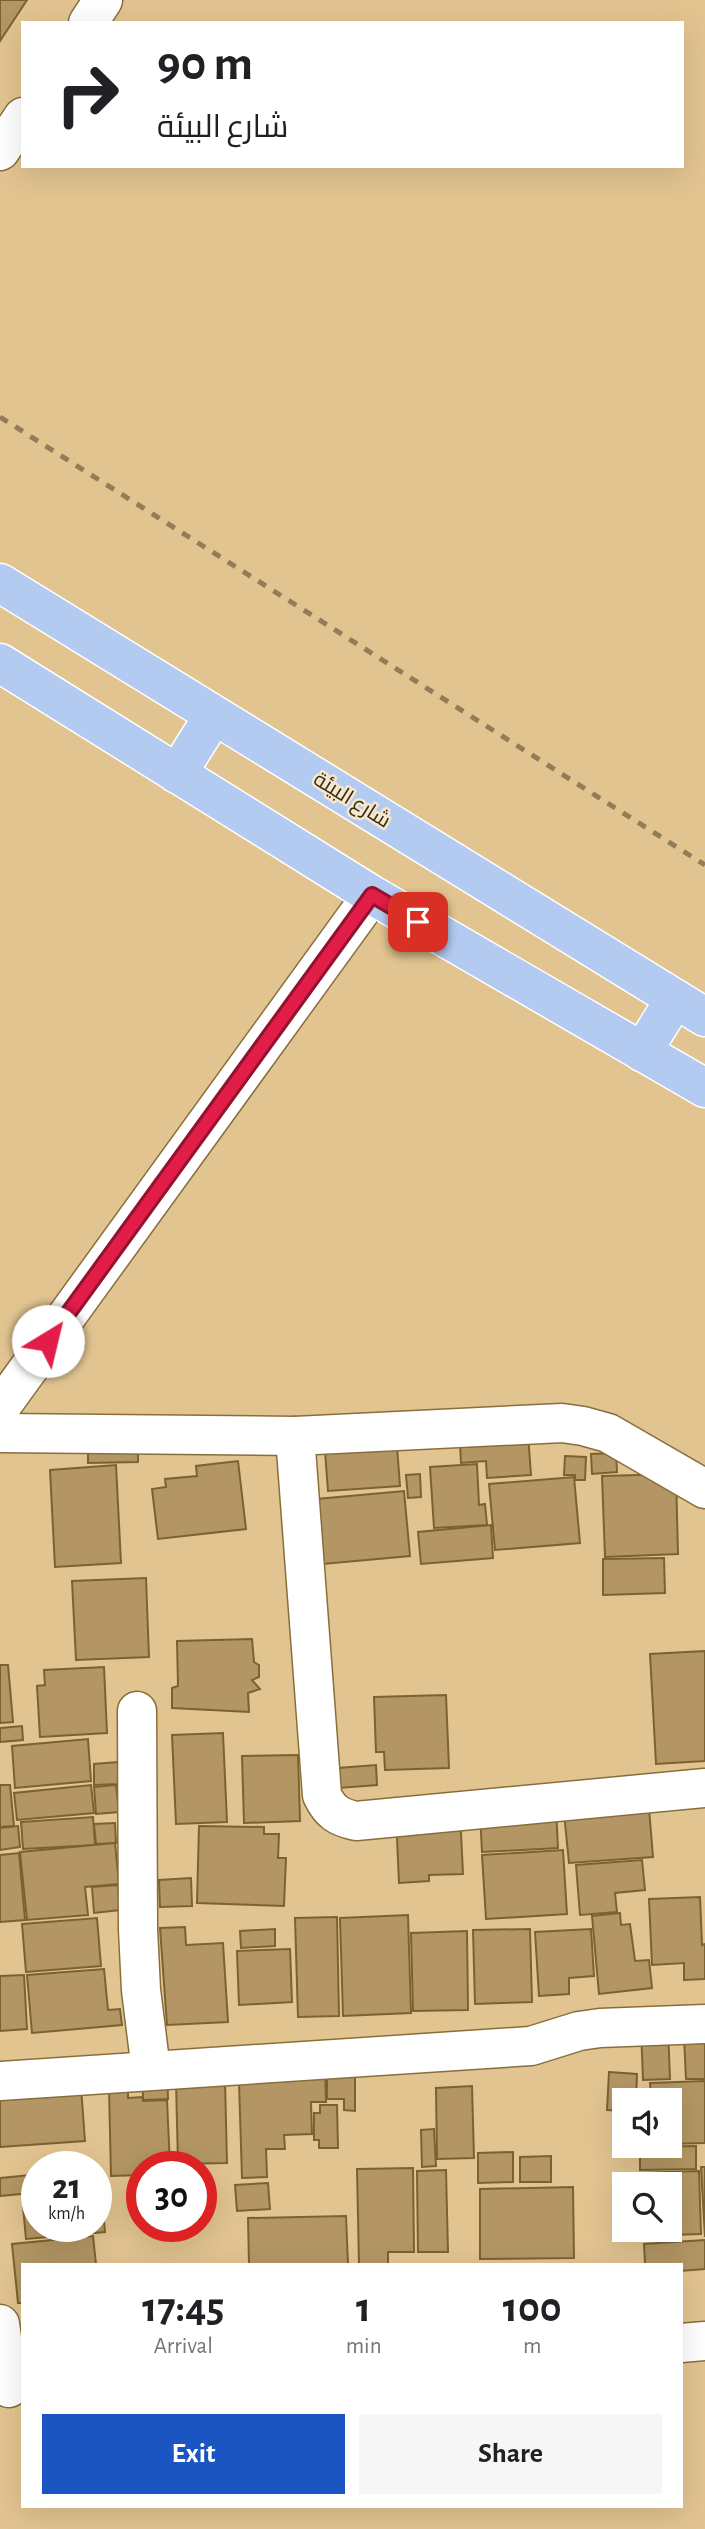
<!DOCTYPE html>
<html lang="en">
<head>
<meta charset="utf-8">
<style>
  body { margin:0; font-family:"Alegreya Sans",Cairo,sans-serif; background:#f6f6f6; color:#202124; height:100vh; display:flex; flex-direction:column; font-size:26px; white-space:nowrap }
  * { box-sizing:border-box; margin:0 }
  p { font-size:23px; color:#757577 }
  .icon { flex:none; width:38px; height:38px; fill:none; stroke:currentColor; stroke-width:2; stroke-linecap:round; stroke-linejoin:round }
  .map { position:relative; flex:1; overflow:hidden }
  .panel { position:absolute; left:21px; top:2263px; width:662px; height:245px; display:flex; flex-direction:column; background:#fff; border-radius:0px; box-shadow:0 7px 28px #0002 }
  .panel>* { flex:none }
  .hud { position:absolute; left:21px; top:21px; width:663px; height:147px; border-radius:0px; box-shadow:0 7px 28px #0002; background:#fff; color:#202124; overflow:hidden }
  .fabs { position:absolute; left:612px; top:2088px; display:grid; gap:14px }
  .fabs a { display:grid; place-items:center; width:70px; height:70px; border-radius:0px; background:#fff; box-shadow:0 7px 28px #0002; font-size:35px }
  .speed { position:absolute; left:21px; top:2151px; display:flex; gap:14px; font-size:35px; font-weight:700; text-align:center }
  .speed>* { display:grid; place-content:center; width:91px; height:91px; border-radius:50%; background:#fff; box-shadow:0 7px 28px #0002; line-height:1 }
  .speed small { font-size:18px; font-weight:400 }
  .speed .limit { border:10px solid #d22; background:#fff; color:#111 }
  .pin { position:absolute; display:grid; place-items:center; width:60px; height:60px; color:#fff; margin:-30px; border-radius:14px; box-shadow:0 4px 10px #0006 }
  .me { position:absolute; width:77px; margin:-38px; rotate:36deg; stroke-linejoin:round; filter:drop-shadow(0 0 5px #0008) }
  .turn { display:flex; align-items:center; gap:24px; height:147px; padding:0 21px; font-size:32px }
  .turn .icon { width:91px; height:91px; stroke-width:2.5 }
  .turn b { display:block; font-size:49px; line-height:60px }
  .eta { display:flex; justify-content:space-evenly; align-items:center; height:119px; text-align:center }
  .eta b { font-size:42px; font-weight:700; line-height:49px }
  .primary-button { display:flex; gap:14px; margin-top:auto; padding:14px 21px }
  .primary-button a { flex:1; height:80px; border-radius:0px; background:#1a55c1; color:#fff; font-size:28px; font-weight:700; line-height:80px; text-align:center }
  .primary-button a+a { background:#f6f6f6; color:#202124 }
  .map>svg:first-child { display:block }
  .building { fill:#b39663; stroke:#7d6230; stroke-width:2 }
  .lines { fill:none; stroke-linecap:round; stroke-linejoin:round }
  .minor-casing { stroke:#896e3c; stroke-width:41 }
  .major-casing { stroke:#fff; stroke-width:41 }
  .minor { stroke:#fff; stroke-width:38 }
  .major { stroke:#b3caf1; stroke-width:38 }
  .rail { stroke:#927d58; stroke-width:5; stroke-dasharray:9 9; stroke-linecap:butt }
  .route-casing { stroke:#92132f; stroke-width:18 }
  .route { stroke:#e11d48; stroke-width:12 }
  .labels { text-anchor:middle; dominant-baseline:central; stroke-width:5; stroke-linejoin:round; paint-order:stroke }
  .street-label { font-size:21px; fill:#372c17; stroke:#f6e7cd }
</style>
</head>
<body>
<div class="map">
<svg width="705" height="2529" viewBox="0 0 705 2529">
  <rect width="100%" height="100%" fill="#e2c490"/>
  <!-- building -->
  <g class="building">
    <path d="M0,0H27L0,41Z"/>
    <path d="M527,1420L531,1475L487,1478L486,1461L461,1463L459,1425Z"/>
    <path d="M396,1433L400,1486L328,1491L324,1438Z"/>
    <path d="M138,1436V1462L88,1463V1438Z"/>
    <path d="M616,1453L617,1472L592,1474L591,1454Z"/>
    <path d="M565,1456L586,1457L585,1480H575V1475H564Z"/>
    <path d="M238,1461L246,1529L158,1539L152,1489L166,1487L165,1479L197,1476L196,1466Z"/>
    <path d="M477,1464L479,1505L485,1504L487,1525L434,1528L430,1467Z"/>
    <path d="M116,1465L121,1563L55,1567L50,1470Z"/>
    <path d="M420,1474L421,1497L408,1498L406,1475Z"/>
    <path d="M676,1474L678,1554L605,1557L602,1476Z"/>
    <path d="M574,1477L580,1543L495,1550L489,1484Z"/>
    <path d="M404,1491L410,1556L323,1564L317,1499Z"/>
    <path d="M491,1525L493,1558L421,1564L418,1532Z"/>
    <path d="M664,1558L665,1593L603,1595V1559Z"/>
    <path d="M146,1578L149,1657L76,1660L72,1581Z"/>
    <path d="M252,1639L254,1662L259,1665V1677L252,1680L260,1689L248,1693L249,1712L172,1708V1688L178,1686L177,1641Z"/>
    <path d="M705,1651V1761L656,1764L650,1654Z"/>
    <path d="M0,1665H8L13,1722L0,1723Z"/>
    <path d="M104,1667L107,1733L40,1737L37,1686L45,1685L44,1670Z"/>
    <path d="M446,1695L449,1768L385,1770L384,1752H376L374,1697Z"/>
    <path d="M22,1726L23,1740L0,1742V1728Z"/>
    <path d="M223,1733L227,1822L176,1824L172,1735Z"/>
    <path d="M88,1739L91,1781L15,1788L12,1746Z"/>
    <path d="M298,1755L300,1821L244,1823L242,1756Z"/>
    <path d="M118,1762L119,1784L94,1785V1764Z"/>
    <path d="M376,1765L377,1785L339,1788L338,1768Z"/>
    <path d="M0,1785H10L14,1826L0,1827Z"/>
    <path d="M91,1785L94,1813L17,1820L14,1793Z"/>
    <path d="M116,1785L119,1812L96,1814L94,1787Z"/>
    <path d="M555,1790L558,1848L482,1852L479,1793Z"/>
    <path d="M648,1796L653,1857L569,1863L563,1803Z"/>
    <path d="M460,1812L463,1874L429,1875V1881L399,1883L396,1814Z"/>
    <path d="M93,1817L95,1845L23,1849L21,1822Z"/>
    <path d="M115,1823L116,1843L96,1844L94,1824Z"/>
    <path d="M18,1826L20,1847L0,1850V1828Z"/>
    <path d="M199,1826L264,1827V1834H279L278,1858H286L284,1906L197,1903Z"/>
    <path d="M115,1843L119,1884L85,1887L88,1915L27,1920L20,1852Z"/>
    <path d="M563,1850L567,1914L486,1919L482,1855Z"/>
    <path d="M19,1853L25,1920L0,1922V1855Z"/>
    <path d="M642,1860L645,1890L615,1893L617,1912L580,1915L576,1865Z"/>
    <path d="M191,1878L192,1906L160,1907L159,1880Z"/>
    <path d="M118,1885L120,1910L94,1913L92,1887Z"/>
    <path d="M700,1897L702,1945L705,1944V1979L684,1980V1963L652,1965L649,1899Z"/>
    <path d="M620,1913L621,1925L630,1924L635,1961L649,1960L652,1988L599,1994L592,1916Z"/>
    <path d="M408,1915L411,2013L343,2016L340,1918Z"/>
    <path d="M337,1917L339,2016L298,2017L295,1918Z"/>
    <path d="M97,1918L101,1966L26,1972L22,1924Z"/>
    <path d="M185,1927L186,1945L223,1943L228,2022L167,2025L160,1928Z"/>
    <path d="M275,1929V1946L241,1948L240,1931Z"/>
    <path d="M530,1929L532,2002L475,2004L473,1930Z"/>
    <path d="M591,1929L594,1976L569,1978V1994L539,1996L535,1932Z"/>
    <path d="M467,1931L468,2010L413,2011L411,1933Z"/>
    <path d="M290,1949L292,2002L239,2005L237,1951Z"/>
    <path d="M104,1969L108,2010L120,2009L122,2025L32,2033L27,1975Z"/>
    <path d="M24,1975L27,2029L0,2031V1976Z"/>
    <path d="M705,2015V2079H686L683,2016Z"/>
    <path d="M668,2028L670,2079L643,2080L641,2029Z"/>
    <path d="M327,2052L355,2053V2111L344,2110V2099H327Z"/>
    <path d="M167,2055L168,2099L143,2100L142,2056Z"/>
    <path d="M325,2070L326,2102H311L312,2134L284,2135L285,2149H266L267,2177L242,2178L239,2082Z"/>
    <path d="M609,2072L637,2074L636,2100H625V2111L607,2110Z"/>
    <path d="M80,2074L85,2141L0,2147V2080Z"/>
    <path d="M225,2081L227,2163L178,2164L176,2082Z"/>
    <path d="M705,2081V2143L670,2144V2100H651L650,2083Z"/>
    <path d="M472,2086L474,2158L437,2159L436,2088Z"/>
    <path d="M109,2088H128V2098L142,2097L143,2101L167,2100L170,2166H142V2175L111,2176Z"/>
    <path d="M320,2105H337L338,2148H319V2140H314V2113H320Z"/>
    <path d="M434,2129L436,2166L422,2167L421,2130Z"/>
    <path d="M696,2146V2169L640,2170V2147Z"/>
    <path d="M513,2152V2182L478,2183V2153Z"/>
    <path d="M551,2156V2182H520V2157Z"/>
    <path d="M701,2167H705V2237Z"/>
    <path d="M413,2168L414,2252H388V2264H359L357,2169Z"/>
    <path d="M96,2169H99L105,2232L26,2239L22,2196L34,2195L32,2175L37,2174V2226H96Z"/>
    <path d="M446,2170L448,2252H418L417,2171Z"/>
    <path d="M699,2171L701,2234L639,2236V2230H670V2184H638V2173Z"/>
    <path d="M30,2175L31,2193L0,2196V2178Z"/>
    <path d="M268,2183L270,2209L237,2211L235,2185Z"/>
    <path d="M573,2187L574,2258L480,2259V2189Z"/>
    <path d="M346,2216L348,2264H249L248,2218Z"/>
    <path d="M93,2236L96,2264H23V2303H18L12,2244Z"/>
    <path d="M705,2240V2269L681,2271V2264H645L644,2244Z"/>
  </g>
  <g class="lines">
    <defs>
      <g id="minor">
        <path d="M88,23L103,0"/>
        <path d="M0,151L23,117"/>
        <path d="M0,1408L372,895"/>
        <path d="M0,1433L295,1436L562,1423L583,1426L608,1433L705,1489"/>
        <path d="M295,1436L322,1795C330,1812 338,1817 356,1821L705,1788"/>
        <path d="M137,1711L138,1929L141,1990L151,2070"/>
        <path d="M0,2081L531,2046L579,2031L600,2028L705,2024"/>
        <path d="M0,2324L9,2388"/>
        <path d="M681,2343L705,2341"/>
      </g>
      <g id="major">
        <path d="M0,583L705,1017"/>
        <path d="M0,663L372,895L705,1088"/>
        <path d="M177,774L214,715"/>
        <path d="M642,1052L675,999"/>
      </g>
    </defs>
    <!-- minor casing -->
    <use href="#minor" class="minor-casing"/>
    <!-- major casing -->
    <use href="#major" class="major-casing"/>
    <!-- minor -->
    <use href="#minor" class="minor"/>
    <!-- major -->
    <use href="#major" class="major"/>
    <!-- rail -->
    <path class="rail" d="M0,417L705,865"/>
  </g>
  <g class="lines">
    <defs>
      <path id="route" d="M48,1341L372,895L418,922"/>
    </defs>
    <!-- route casing -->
    <use href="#route" class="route-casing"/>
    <!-- route -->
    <use href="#route" class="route"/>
  </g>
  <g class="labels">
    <!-- street labels -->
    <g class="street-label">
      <text transform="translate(352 800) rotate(32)">شارع البيئة</text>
    </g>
  </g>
</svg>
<div class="fabs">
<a><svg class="icon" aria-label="sound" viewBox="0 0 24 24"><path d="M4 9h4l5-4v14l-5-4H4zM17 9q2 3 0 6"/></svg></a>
<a><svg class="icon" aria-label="search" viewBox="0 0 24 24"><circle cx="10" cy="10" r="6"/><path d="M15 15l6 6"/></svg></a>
</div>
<div class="speed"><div>21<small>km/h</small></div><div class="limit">30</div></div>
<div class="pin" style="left:418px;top:922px;background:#d93025"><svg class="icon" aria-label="arrive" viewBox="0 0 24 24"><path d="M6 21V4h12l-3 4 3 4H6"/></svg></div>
<svg class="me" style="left:48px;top:1341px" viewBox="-20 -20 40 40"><circle r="19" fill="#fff"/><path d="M0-13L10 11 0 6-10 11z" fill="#e11d48"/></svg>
<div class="hud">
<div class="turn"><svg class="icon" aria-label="right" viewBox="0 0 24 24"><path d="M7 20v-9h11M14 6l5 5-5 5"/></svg><div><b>90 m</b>شارع البيئة</div></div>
</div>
<section class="panel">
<div class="eta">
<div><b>17:45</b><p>Arrival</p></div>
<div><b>1</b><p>min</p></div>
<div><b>100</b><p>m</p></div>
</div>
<div class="primary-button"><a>Exit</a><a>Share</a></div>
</section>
</div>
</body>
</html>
